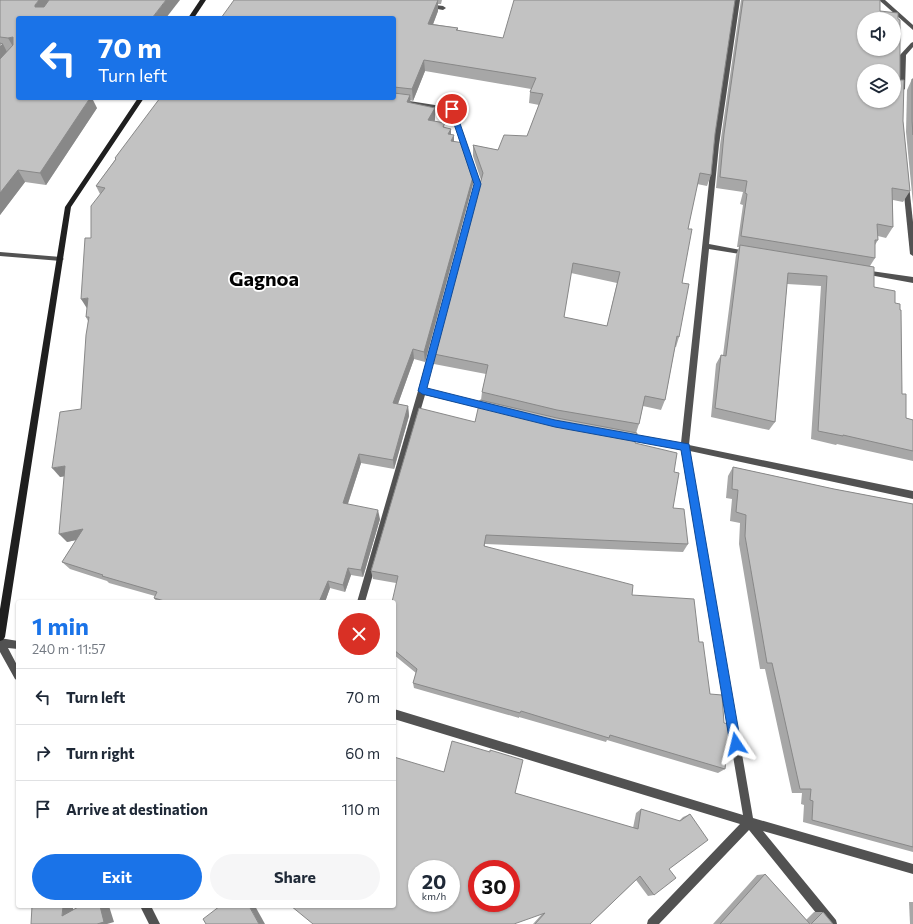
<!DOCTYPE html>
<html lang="en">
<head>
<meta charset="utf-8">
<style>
  body { margin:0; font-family:Commissioner,sans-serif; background:#f6f6f7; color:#1f2937; height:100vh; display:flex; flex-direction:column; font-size:15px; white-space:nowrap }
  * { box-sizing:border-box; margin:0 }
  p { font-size:13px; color:#747a83 }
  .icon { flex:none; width:22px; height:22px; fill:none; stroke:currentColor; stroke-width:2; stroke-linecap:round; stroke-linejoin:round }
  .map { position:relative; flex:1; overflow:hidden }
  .sheet { position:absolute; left:16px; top:600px; width:380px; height:308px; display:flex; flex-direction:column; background:#fff; border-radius:4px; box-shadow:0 1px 3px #0004 }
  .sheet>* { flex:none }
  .guide { position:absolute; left:16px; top:16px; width:380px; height:84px; border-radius:4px; box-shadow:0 1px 3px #0004; background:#1a73e8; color:#fff; overflow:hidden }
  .buttons { position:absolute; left:857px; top:12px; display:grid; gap:8px }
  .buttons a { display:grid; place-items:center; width:44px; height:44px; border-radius:50%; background:#fff; box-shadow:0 1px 3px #0004; font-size:20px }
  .speed { position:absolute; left:408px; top:860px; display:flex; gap:8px; font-size:20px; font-weight:700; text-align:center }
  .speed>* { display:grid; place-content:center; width:52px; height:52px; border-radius:50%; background:#fff; box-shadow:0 1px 3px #0004; line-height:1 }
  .speed small { font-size:10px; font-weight:400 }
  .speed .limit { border:6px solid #d22; background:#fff; color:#111 }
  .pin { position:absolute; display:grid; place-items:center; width:34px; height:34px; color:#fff; margin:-17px; border:2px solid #fff; border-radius:50%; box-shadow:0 1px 4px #0007 }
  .me { position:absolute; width:44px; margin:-22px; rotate:350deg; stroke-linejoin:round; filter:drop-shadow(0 0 3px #0008) }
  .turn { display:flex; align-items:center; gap:14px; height:84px; padding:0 16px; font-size:18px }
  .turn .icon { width:52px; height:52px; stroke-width:2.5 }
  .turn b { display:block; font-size:28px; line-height:34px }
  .round { display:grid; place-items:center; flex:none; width:42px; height:42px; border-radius:21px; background:#f6f6f7 }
  .summary { display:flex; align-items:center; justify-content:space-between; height:68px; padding:0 16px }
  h1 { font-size:24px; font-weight:700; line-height:30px; color:#1a73e8 }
  .button { display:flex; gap:8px; margin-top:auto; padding:8px 16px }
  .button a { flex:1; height:46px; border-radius:24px; background:#1a73e8; color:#fff; font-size:16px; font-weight:700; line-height:46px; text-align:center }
  .button a+a { background:#f6f6f7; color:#1f2937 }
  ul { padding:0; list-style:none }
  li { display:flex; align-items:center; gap:12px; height:56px; padding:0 16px; border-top:1px solid #e0e1e3 }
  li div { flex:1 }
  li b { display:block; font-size:15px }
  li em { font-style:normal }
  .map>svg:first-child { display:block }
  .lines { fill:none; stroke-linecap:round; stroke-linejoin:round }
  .street { fill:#525252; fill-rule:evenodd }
  .secondary { fill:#1f1f1f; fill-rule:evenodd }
  .wall { fill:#a7a7a7; fill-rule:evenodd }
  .shaded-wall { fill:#888 }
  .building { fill:#c2c2c2; stroke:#888; fill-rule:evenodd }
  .route { fill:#1a73e8; stroke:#114b97 }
  .labels { text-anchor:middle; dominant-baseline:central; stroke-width:3.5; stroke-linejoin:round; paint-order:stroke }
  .town-label { font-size:20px; font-weight:bold; fill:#000; stroke:#fff }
</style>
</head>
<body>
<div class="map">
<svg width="913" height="924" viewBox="0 0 913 924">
  <rect width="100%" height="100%" fill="#fff"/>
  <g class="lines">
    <!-- street -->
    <g class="street">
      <path d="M734,0H740L719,145L709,244L746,251L749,253L746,255L709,249L689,445L913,491V499L690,451L753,818L913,864V874L763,831L836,920L837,924H825L749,830L659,924H647L648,920L740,824L394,719V709L743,815L681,450L626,439L623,438L622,436L623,434L626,433L681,443L713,145Z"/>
      <path d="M879,0H885L913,25V30Z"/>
      <path d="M428,4L443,6L446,8L443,10L426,7L425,6Z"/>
      <path d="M913,42V47L906,55L905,89L902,91L899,89L900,55L911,43Z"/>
      <path d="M403,100L454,108L481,184L426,389L489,404L492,405L493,407L492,409L489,410L425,395L365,602H357L418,391L475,184L450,110L401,103V101Z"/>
      <path d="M904,183H908L909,185L913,222V256L910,254L903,185Z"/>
      <path d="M0,252L61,257L64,259L61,261L0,256Z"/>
      <path d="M862,270H864L913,277V283L864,274L861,272Z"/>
      <path d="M0,638L18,641V649L8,648L18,667V681L15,679L0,652Z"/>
      <path d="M140,906H151L160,924H149Z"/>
    </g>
    <!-- secondary -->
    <g class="secondary">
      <path d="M200,0H206L194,18H188Z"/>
      <path d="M138,98H144L71,207L5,637L3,640L0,641V609L65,207Z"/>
    </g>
  </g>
  <!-- wall -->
  <g class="wall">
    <path d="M0,0L18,18V98L97,108L46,185L25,182L0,215Z"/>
    <path d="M234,0H442L441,4H438V11L433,24L458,28V31L715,134L711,175L707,186L697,184L688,229L682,283L679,337L676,347H675L665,400L661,410L643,406L639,424L636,433L635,443L674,472L673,508L688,544L683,552L485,544V546L632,595L699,642L710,694L724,723L731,750L727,753L725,769L718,773L607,740L606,742L519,717V718L414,688L413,683L416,673L394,655V602L396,583L373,579L371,571L475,422L481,400L482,392L486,374L434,364V354L481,180L473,156V145L498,150L527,136L539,105L529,103L530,92L531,89L425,71L413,101L410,100V103L435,108V120L434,121L445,127L451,135L454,141L474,173L473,184L425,362L414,359L398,404L408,406L409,416L394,469L361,463L348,504L380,519L363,577L351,575L345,592L330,588L325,602H157L154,598L155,596L109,583L107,581L70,569L62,562L76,540L67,542L64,476L60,477L81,409L88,321L86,317L87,309L91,238L100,194L96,186L115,160V158L394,98V18ZM571,273L617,283L607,326L564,317Z"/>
    <path d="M741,0H880V11L900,80L903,121L910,191L903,202L893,200V227L886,238L878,236V240L875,245V258L870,266L874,287L895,303L902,394L906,418L913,420V461L837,444L836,445L811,439L821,286L787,284L775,422L769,430L711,417L716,364L721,355H723L736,255L739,247H737L743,205L740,204L743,192L716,188L720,145Z"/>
    <path d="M912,79H913V204L906,132L907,90Z"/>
    <path d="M733,467L834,489L913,504V852L803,822L804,805L801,804L802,793H792L765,669H760L739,544L740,523L730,521L732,499L726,498L728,476Z"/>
    <path d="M444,772L633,828L636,813L641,809L679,821L683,817L690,814L669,869L654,895L648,896L636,880L590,924H533L542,914Z"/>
    <path d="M765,874L806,920L814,912H823L833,924H713L757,875Z"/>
    <path d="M909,902H913V924H910Z"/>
  </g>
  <!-- shaded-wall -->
  <g class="shaded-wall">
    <path d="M39,0H55L41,17L35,7V5Z"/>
    <path d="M166,0H180L166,18H152Z"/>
    <path d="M438,0V11L429,35L428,24Z"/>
    <path d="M13,37L15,50L8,38Z"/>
    <path d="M3,44L9,56L0,68V47Z"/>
    <path d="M424,60L425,71L413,101L412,89Z"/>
    <path d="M410,95L411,106L407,102Z"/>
    <path d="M90,98H92L97,108L46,185L40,173Z"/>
    <path d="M435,108V120L428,132V120Z"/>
    <path d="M451,129V140L448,134Z"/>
    <path d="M454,135V146L451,141Z"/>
    <path d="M18,170L25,182L0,215V193Z"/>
    <path d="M474,173L473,184L425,362L424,352Z"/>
    <path d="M88,298V310L81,299Z"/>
    <path d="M413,349L414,359L395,412L393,403Z"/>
    <path d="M408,406L409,416L394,469L393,460Z"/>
    <path d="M359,454L361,463L345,512L343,503Z"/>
    <path d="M65,466L72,475L60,477L52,468Z"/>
    <path d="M378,510L380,519L363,577L361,570Z"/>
    <path d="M83,529L90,537L67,542L59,534Z"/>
    <path d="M348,568L351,575L345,592L343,585Z"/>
    <path d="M328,581L330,588L325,602H319Z"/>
    <path d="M63,906H73V916H62Z"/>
    <path d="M100,906H109L114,922L107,924H97Z"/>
    <path d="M249,906H255L265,924H259Z"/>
  </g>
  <!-- building -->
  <g class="building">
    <path d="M0,0H39L35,5V7H44L49,0H166L152,18H18V98H90L40,173L18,170L0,193V59L13,45V37L8,38L0,37Z"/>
    <path d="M234,0H438L428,24L458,28L456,30L503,38L514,0H735L715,134L711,175L700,173L688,229H692L682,283L689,284L679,337L677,336L665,400L645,396L639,424L557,410L482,392L488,365L434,354L483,173L473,145L498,150L504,135L527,136L543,94L530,92L536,78L424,60L412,89L394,87V18H221ZM573,263L620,272L607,326L564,317Z"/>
    <path d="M743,0H880V11L898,13V19L900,20V80H904L903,121L910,191L892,188L893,227L877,224L878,240H875V258L741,236L747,194L745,193L747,181L720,177L724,134ZM864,19H894V49H864ZM864,71H894V101H864Z"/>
    <path d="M0,43L3,44L0,47Z"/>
    <path d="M912,79H913V135L912,121Z"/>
    <path d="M394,93L410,95L407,102L435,108L428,120L445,123L443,127L451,129L448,134L454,135L451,141L464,143L474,173L424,352L413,349L393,403L408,406L393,460L359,454L343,503L378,510L361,570L348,568L343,585L328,581L319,602H168L154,598L157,592L102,576L103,575L62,562L83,529L59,534L65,466L52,468L60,412L81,409L86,335L89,317H86L88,298L81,299L85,238H91V206L105,188L96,186L116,159L115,158L160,98H394Z"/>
    <path d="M740,245L874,267V287L895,291V303L900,304V310H901L902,394H906V418L913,420V451L843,435V436L818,431L827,276L788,273L775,422L715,408L721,355L726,356Z"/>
    <path d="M480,400L557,418L637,433L635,443L677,453L674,472L679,473L673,508L684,509L688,544L486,535L484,546L633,585L632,595L694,599L699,642H703L710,694L722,695L724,723L729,724L731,750H727L725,769L610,735L609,738L521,711L520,713L413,683L417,669L394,650V602H392L398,576L371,571L419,408L475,422Z"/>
    <path d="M733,467L834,489L913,504V847L812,820L813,801L810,800L811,789H800L772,663H767L745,536L746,515L736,512L738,490L732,489Z"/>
    <path d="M452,741L490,752V750L523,760L515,793L638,829L641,809L680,821L690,814L708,840L669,869L676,878L654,895L640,876L590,924H535L545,913L514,924H313L291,906H394V757L444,772ZM417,869H451V903H417ZM477,869H511V903H477Z"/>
    <path d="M765,874L810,924H720Z"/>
    <path d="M32,906H63L62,916L80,906H100L104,922L97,924H31Z"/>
    <path d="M220,906H249L259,924H206L203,919Z"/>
    <path d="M823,912L833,924H811Z"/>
  </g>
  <!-- route -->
  <path class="route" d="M450,107L455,109L481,184L427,388L555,420L689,444L741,744L740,748L736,750L732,748L730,744L681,450L555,427L422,394L418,391L474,184L449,109Z"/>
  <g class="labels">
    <!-- town labels -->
    <g class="town-label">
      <text x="264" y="278">Gagnoa</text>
    </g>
  </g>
</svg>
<div class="buttons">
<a><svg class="icon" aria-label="sound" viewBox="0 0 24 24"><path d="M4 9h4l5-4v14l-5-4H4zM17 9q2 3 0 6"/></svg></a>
<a><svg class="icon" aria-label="layers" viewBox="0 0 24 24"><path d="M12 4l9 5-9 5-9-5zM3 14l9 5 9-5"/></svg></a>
</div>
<div class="speed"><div>20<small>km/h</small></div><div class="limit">30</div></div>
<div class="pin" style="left:452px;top:109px;background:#d93025"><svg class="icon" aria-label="arrive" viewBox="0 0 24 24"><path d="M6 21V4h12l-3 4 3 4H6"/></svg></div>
<svg class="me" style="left:736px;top:744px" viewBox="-20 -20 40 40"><path d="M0-17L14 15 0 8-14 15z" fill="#1a73e8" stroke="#fff" stroke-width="4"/></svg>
<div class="guide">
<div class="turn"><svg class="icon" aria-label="left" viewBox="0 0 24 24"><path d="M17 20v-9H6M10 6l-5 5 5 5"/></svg><div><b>70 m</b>Turn left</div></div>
</div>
<section class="sheet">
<div class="summary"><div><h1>1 min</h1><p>240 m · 11:57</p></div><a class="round" style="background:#d93025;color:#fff"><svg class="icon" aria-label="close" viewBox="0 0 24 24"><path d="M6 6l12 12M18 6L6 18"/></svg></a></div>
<ul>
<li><svg class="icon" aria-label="left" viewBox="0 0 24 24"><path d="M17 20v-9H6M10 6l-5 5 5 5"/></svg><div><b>Turn left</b></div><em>70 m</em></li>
<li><svg class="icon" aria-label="right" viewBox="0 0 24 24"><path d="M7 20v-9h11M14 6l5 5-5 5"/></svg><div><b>Turn right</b></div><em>60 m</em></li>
<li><svg class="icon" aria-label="arrive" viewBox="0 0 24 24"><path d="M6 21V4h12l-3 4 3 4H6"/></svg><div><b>Arrive at destination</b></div><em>110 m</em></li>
</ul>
<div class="button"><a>Exit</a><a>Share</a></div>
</section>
</div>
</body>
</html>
